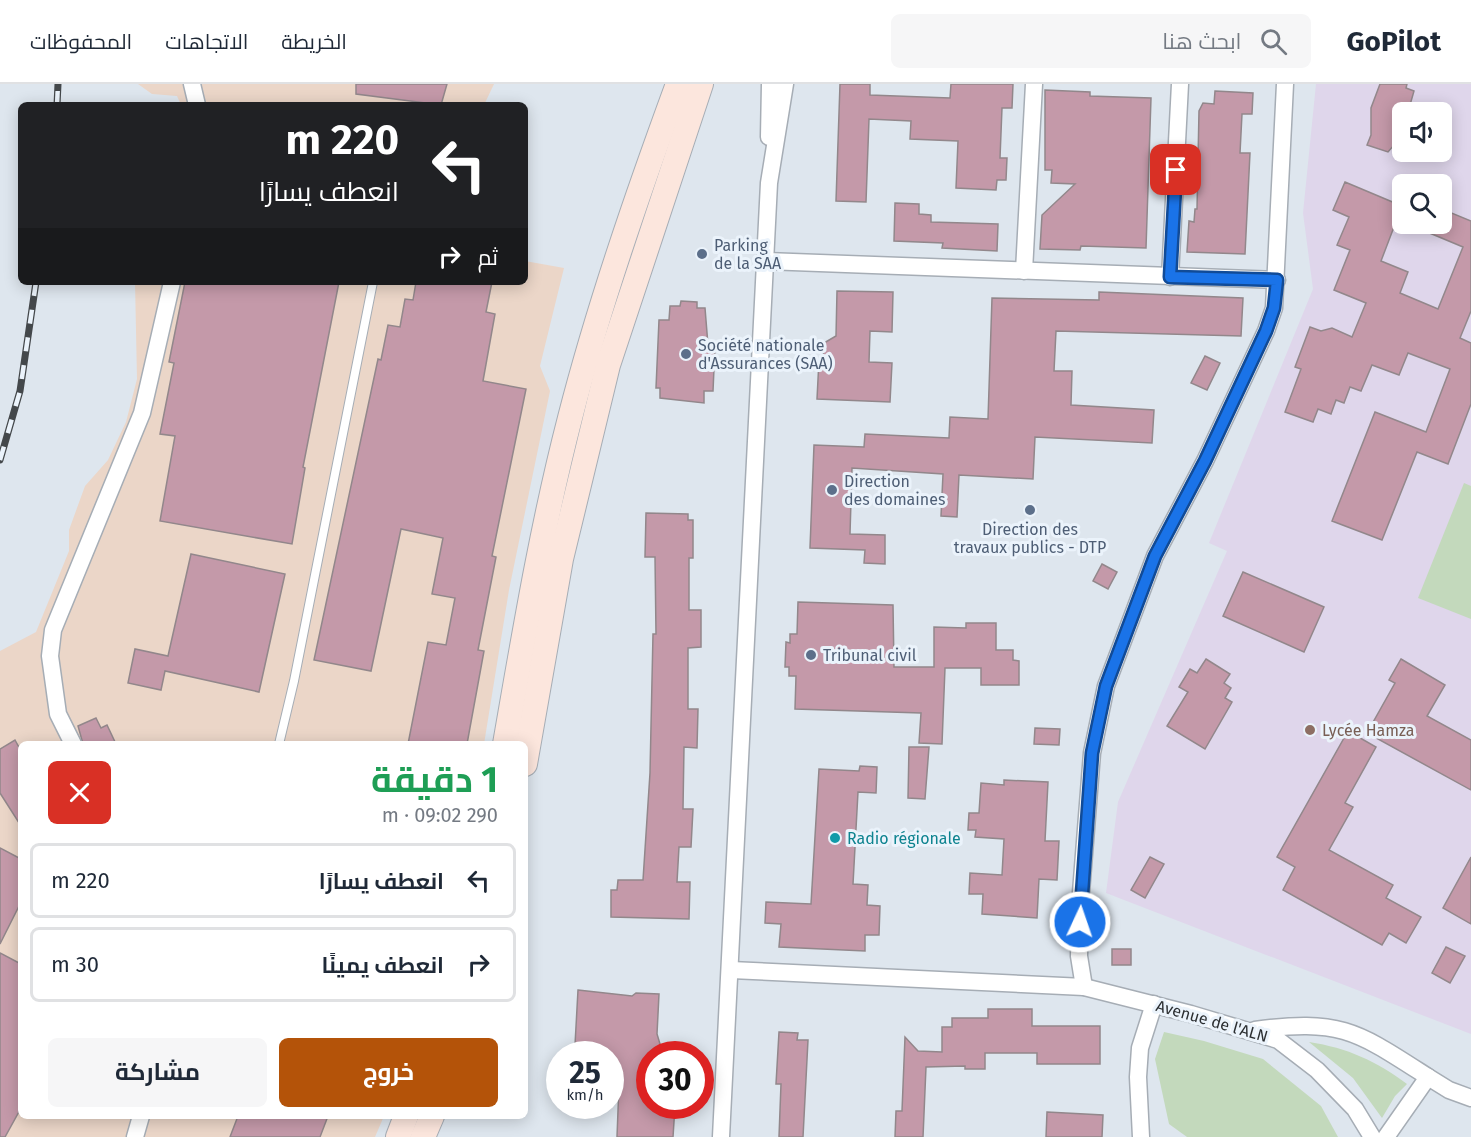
<!DOCTYPE html>
<html lang="ar">
<head>
<meta charset="utf-8">
<style>
  body { margin:0; font-family:"Fira Sans",Cairo,sans-serif; background:#f6f6f7; color:#1f2937; direction:rtl; height:100vh; display:flex; flex-direction:column; font-size:22px; white-space:nowrap }
  * { box-sizing:border-box; margin:0 }
  p { font-size:20px; color:#747a83 }
  .icon { flex:none; width:33px; height:33px; fill:none; stroke:currentColor; stroke-width:2; stroke-linecap:round; stroke-linejoin:round }
  .map { position:relative; flex:1; overflow:hidden; direction:ltr }
  .panel { position:absolute; left:18px; top:657px; width:510px; height:378px; display:flex; flex-direction:column; background:#fff; border-radius:9px; box-shadow:0 3px 15px #0003; direction:rtl }
  .panel>* { flex:none }
  .hud { position:absolute; left:18px; top:18px; width:510px; height:183px; border-radius:9px; box-shadow:0 3px 15px #0003; direction:rtl; background:#202124; color:#fff; overflow:hidden }
  .buttons { position:absolute; left:1392px; top:18px; display:grid; gap:12px }
  .buttons a { display:grid; place-items:center; width:60px; height:60px; border-radius:9px; background:#fff; box-shadow:0 3px 15px #0003; font-size:30px }
  .speed { position:absolute; left:546px; top:957px; display:flex; gap:12px; font-size:30px; font-weight:700; text-align:center }
  .speed>* { display:grid; place-content:center; width:78px; height:78px; border-radius:50%; background:#fff; box-shadow:0 3px 15px #0003; line-height:1 }
  .speed small { font-size:15px; font-weight:400 }
  .speed .limit { border:9px solid #d22; background:#fff; color:#111 }
  .pin { position:absolute; display:grid; place-items:center; width:51px; height:51px; color:#fff; margin:-26px; border-radius:12px; box-shadow:0 3px 9px #0006 }
  .me { position:absolute; width:66px; margin:-33px; rotate:3deg; stroke-linejoin:round; filter:drop-shadow(0 0 4px #0008) }
  .turn { display:flex; align-items:center; gap:21px; height:126px; padding:0 30px; font-size:27px }
  .turn .icon { width:78px; height:78px; stroke-width:2.5 }
  .turn b { display:block; font-size:42px; line-height:51px }
  .then { display:flex; align-items:center; height:57px; padding:0 30px; background:#0003; gap:12px; font-size:22px }
  .round { display:grid; place-items:center; flex:none; width:63px; height:63px; border-radius:9px; background:#f6f6f7 }
  .head { display:flex; align-items:center; justify-content:space-between; height:102px; padding:0 30px }
  h1 { font-size:36px; font-weight:700; line-height:45px; color:#1e9e55 }
  .action { display:flex; gap:12px; margin-top:auto; padding:12px 30px }
  .action a { flex:1; height:69px; border-radius:9px; background:#b45309; color:#fff; font-size:24px; font-weight:700; line-height:69px; text-align:center }
  .action a+a { background:#f6f6f7; color:#1f2937 }
  ul { padding:0; list-style:none }
  li { display:flex; align-items:center; gap:18px; height:75px; margin:0 12px 9px; padding:0 18px; border:3px solid #e0e1e3; border-radius:9px }
  li div { flex:1 }
  li b { display:block; font-size:22px }
  li em { font-style:normal }
  header { display:flex; align-items:center; gap:36px; box-sizing:border-box; height:84px; padding:0 30px; background:#fff; border-bottom:2px solid #e0e1e3 }
  header strong { font-size:28px }
  nav { display:flex; gap:33px; margin-inline-start:auto; font-size:21px }
  .search { width:420px; height:54px; background:#f6f6f7; display:flex; align-items:center; gap:15px; box-sizing:border-box; padding:0 21px; border-radius:9px; color:#747a83; font-size:22px }
  .map>svg:first-child { display:block }
  .industrial { fill:#ebd6c8 }
  .education { fill:#dfd6eb; fill-rule:evenodd }
  .green { fill:#c3d9bc }
  .building { fill:#c499a9; stroke:#92878b; stroke-width:1.5 }
  .lines { fill:none; stroke-linecap:round; stroke-linejoin:round }
  .lane-casing { stroke:#a6adb5; stroke-width:10 }
  .street-casing { stroke:#a6adb5; stroke-width:19 }
  .secondary-casing { stroke:#a6adb5; stroke-width:26 }
  .lane { stroke:#fff; stroke-width:8 }
  .street { stroke:#fff; stroke-width:16 }
  .secondary { stroke:#fce6dd; stroke-width:24 }
  .rail-casing { stroke:#44484b; stroke-width:7 }
  .rail { stroke:#ebf3fb; stroke-width:4.5; stroke-dasharray:14; stroke-linecap:butt }
  .route-casing { stroke:#114b97; stroke-width:15 }
  .route { stroke:#1a73e8; stroke-width:10 }
  .service-dot { fill:#5c6f8a; stroke:#ebf3fb; stroke-width:2 }
  .education-dot { fill:#8d6e63; stroke:#ebf3fb; stroke-width:2 }
  .culture-dot { fill:#0f9aa8; stroke:#ebf3fb; stroke-width:2 }
  .labels { text-anchor:middle; dominant-baseline:central; stroke-width:6; stroke-linejoin:round; paint-order:stroke }
  .service-label { font-size:16px; fill:#4e5e75; stroke:#ebf3fb; text-anchor:start }
  .education-label { font-size:16px; fill:#785e54; stroke:#ebf3fb; text-anchor:start }
  .culture-label { font-size:16px; fill:#0d838f; stroke:#ebf3fb; text-anchor:start }
  .street-label { font-size:16px; fill:#2b2e31; stroke:#ebf3fb }
</style>
</head>
<body>
<header>
<strong>GoPilot</strong>
<div class="search"><svg class="icon" aria-label="search" viewBox="0 0 24 24"><circle cx="10" cy="10" r="6"/><path d="M15 15l6 6"/></svg>ابحث هنا</div>
<nav><a>الخريطة</a><a>الاتجاهات</a><a>المحفوظات</a></nav>
</header>
<div class="map">
<svg width="1471" height="1053" viewBox="0 0 1471 1053">
  <rect width="100%" height="100%" fill="#dee6ee"/>
  <!-- industrial -->
  <g class="industrial">
    <path d="M138,0H494L484,21H181L177,12L152,10Z"/>
    <path d="M525,177L564,184L540,282L550,307L509,506L484,660H21V1032H384L375,1053H0V567L36,548L69,467V446L85,402L108,376L126,338L137,295L135,198H525Z"/>
  </g>
  <!-- education -->
  <path class="education" d="M1316,0H1471V950L1106,809L1118,718L1227,467L1209,459L1313,205L1303,129ZM1402,28H1442V68H1402ZM1402,100H1442V140H1402Z"/>
  <!-- green -->
  <g class="green">
    <path d="M1464,399L1471,402V535L1418,514Z"/>
    <path d="M1164,948L1204,957L1263,975L1321,1022L1338,1053H1187L1169,1040L1155,975Z"/>
    <path d="M1309,958C1348,964 1376,977 1407,1000L1395,1012L1382,1034L1353,994Z"/>
  </g>
  <!-- building -->
  <g class="building">
    <path d="M356,0H447L441,21L356,10Z"/>
    <path d="M840,0H870V11L950,14L951,0H1013L1012,24H1002L1000,74H1007L1006,96H997L996,106L956,104L958,57L910,55L911,37L869,35L866,118L836,117Z"/>
    <path d="M1380,0H1407L1406,4L1414,7L1408,28H1402V45L1396,50L1395,60L1388,68L1367,61L1371,51V24Z"/>
    <path d="M1045,6L1090,8V12L1151,14L1146,164L1081,162L1080,166L1040,165L1042,131L1075,100L1051,99L1052,86H1045Z"/>
    <path d="M1215,7L1253,9L1252,30H1242L1240,69H1250L1245,170L1187,168L1189,137L1194,138L1195,125H1197L1199,27L1203,19L1214,20Z"/>
    <path d="M1345,98L1402,122L1381,177L1408,188L1400,209L1438,225L1463,163L1408,140H1442V125L1471,137V227L1460,254L1471,259V320L1448,380L1417,368L1382,456L1332,437L1375,328L1426,348L1450,285L1408,269L1399,291L1372,281L1361,307L1350,303L1344,319L1336,316L1331,330L1318,325L1313,338L1285,328L1301,285L1295,283L1310,243L1321,247L1332,244L1352,253L1366,219L1334,206L1350,166L1337,161L1349,133L1333,126Z"/>
    <path d="M895,119L919,120V130L931,131V138L998,140L997,167L942,164L943,159L894,157Z"/>
    <path d="M185,198H339L303,383L305,384L292,460L160,437L175,352L160,350L174,279L169,278Z"/>
    <path d="M416,198H492L486,228L495,230L483,297L526,305L492,472L496,473L478,566L484,567L467,660H408L428,558L446,561L455,514L432,510L443,454L401,445L371,587L314,576L378,275L381,276L388,241L400,243L405,215L413,216Z"/>
    <path d="M837,207L893,208L892,248L870,247L869,278L892,279L890,318L817,315L819,276H823L824,259L836,252Z"/>
    <path d="M1099,208L1243,214L1241,252L1056,247L1054,287H1072L1071,321L1154,326L1152,359L1035,353L1033,395L959,391L957,433L941,432L943,390L852,384L850,450L885,451V480L864,479L865,466L810,464L814,361L864,363L865,350L949,354L950,333L988,335L992,214L1099,216Z"/>
    <path d="M681,217L697,218V224H705L708,261L715,262L713,307H704V319L660,314V304H656L659,236H669L670,222H680Z"/>
    <path d="M1205,272L1220,279L1207,306L1191,299Z"/>
    <path d="M646,429L688,430V436H693V474H689V526H701V563L688,564V625H698L697,664L684,663L683,725H693L691,763H679L677,798H690L689,835L611,833V806H617L618,796H643L650,689L653,550H656L655,473H645Z"/>
    <path d="M191,470L285,490L259,608L165,587L161,606L128,599L135,565L168,572Z"/>
    <path d="M1102,480L1117,488L1108,505L1093,497Z"/>
    <path d="M1243,488L1324,523L1304,568L1223,532Z"/>
    <path d="M798,518L893,521L894,583H934V543L966,544V539H996V566H1013V576L1019,577V601H981V584H945L942,660L919,659L921,629L795,625L796,592H789V583H785L786,558L790,559V550H797Z"/>
    <path d="M1206,575L1230,590L1224,599L1231,604L1225,614L1232,618L1205,665L1167,642L1188,608L1179,603L1190,585L1197,589Z"/>
    <path d="M1401,575L1445,601L1427,632L1471,656V706L1367,649L1395,599L1389,596Z"/>
    <path d="M96,634L101,644L107,641L116,660H83L78,642Z"/>
    <path d="M1035,644L1060,645L1059,661L1034,660Z"/>
    <path d="M1348,647L1376,663L1345,719L1353,723L1329,766L1393,801L1386,814L1421,833L1406,859L1389,849L1382,861L1283,806L1295,783L1277,773Z"/>
    <path d="M15,656L21,667V742L0,709V665Z"/>
    <path d="M909,663H929L925,715L908,714Z"/>
    <path d="M860,682L877,683L876,709L858,708L853,800L868,801L867,821L880,822L879,851H865V867L779,863L781,840L765,839L766,818L811,820L819,685L859,687Z"/>
    <path d="M1004,696L1048,698L1045,757H1059L1057,796L1039,795L1037,834L982,830L983,810H969L970,789L1002,791L1004,755L975,753L976,746H968L969,729H979L981,699L1004,701Z"/>
    <path d="M0,764L21,775V818L0,860Z"/>
    <path d="M1150,773L1164,780L1145,814L1131,806Z"/>
    <path d="M1471,773V840L1443,824Z"/>
    <path d="M1446,863L1465,872L1450,899L1432,889Z"/>
    <rect x="1112" y="865" width="19" height="16"/>
    <path d="M0,869L21,880V1024L5,1053H0Z"/>
    <path d="M578,906L632,912L636,909L659,910L657,950L663,970H650V1022H675L673,1053H617L619,1001H610V970H591L592,962L575,961Z"/>
    <path d="M988,925H1032V942H1100V980H1037V969H985V985H965V982L926,983L923,1053H895L896,1027H902L905,953L918,967L942,968V943H952V934H988Z"/>
    <path d="M779,948L798,949L797,956H808L803,1053H779L781,1000H776Z"/>
    <path d="M1047,1028L1103,1031L1102,1053H1046Z"/>
    <path d="M238,1032H328L320,1053H230Z"/>
  </g>
  <g class="lines">
    <defs>
      <path id="lane" d="M279,660L294,597L373,198"/>
      <g id="street">
        <path d="M192,0L197,21"/>
        <path d="M769,53L770,0"/>
        <path d="M766,177L1277,196"/>
        <path d="M1024,187L1034,0"/>
        <path d="M1170,193L1180,0"/>
        <path d="M73,660L58,630L50,572L53,546L142,329L172,198"/>
        <path d="M731,886L1084,903L1191,930L1278,956L1317,986L1355,1025L1372,1053"/>
        <path d="M1084,903L1079,872L1080,821L1092,669L1106,602L1155,472L1205,377L1266,247L1274,224L1285,0"/>
        <path d="M1255,946C1341,934 1358,948 1428,993"/>
        <path d="M135,1053L141,1032"/>
        <path d="M721,1053L769,99L785,0"/>
        <path d="M1141,1053L1138,993L1140,964L1154,920"/>
        <path d="M1386,1053L1428,993L1449,1006L1471,1014"/>
      </g>
      <g id="secondary">
        <path d="M505,660C524,551 542,442 570,334C599,221 638,109 678,0"/>
        <path d="M525,680L561,475L608,281L701,0"/>
        <path d="M398,1053L406,1032"/>
        <path d="M423,1053L432,1032"/>
      </g>
    </defs>
    <!-- lane casing -->
    <use href="#lane" class="lane-casing"/>
    <!-- street casing -->
    <use href="#street" class="street-casing"/>
    <!-- secondary casing -->
    <use href="#secondary" class="secondary-casing"/>
    <!-- lane -->
    <use href="#lane" class="lane"/>
    <!-- street -->
    <use href="#street" class="street"/>
    <!-- secondary -->
    <use href="#secondary" class="secondary"/>
    <defs>
      <g id="rail">
        <path d="M57,21L58,0"/>
        <path d="M0,376L20,307L36,198"/>
      </g>
    </defs>
    <!-- rail casing -->
    <use href="#rail" class="rail-casing"/>
    <!-- rail -->
    <use href="#rail" class="rail"/>
  </g>
  <g class="lines">
    <defs>
      <path id="route" d="M1080,838L1092,669L1106,602L1155,472L1205,377L1266,247L1274,224L1277,196L1170,193L1176,86"/>
    </defs>
    <!-- route casing -->
    <use href="#route" class="route-casing"/>
    <!-- route -->
    <use href="#route" class="route"/>
  </g>
  <!-- markers -->
  <g class="service-dot">
    <circle cx="702" cy="170" r="6"/>
    <circle cx="686" cy="270" r="6"/>
    <circle cx="832" cy="406" r="6"/>
    <circle cx="1030" cy="426" r="6"/>
    <circle cx="811" cy="571" r="6"/>
  </g>
  <circle class="education-dot" cx="1310" cy="646" r="6"/>
  <circle class="culture-dot" cx="835" cy="754" r="6"/>
  <g class="labels">
    <!-- service labels -->
    <g class="service-label">
      <text x="714" y="161">Parking<tspan x="714" dy="18">de la SAA</tspan></text>
      <text x="698" y="261">Société nationale<tspan x="698" dy="18">d'Assurances (SAA)</tspan></text>
      <text x="844" y="397">Direction<tspan x="844" dy="18">des domaines</tspan></text>
      <text x="1030" y="445" text-anchor="middle">Direction des<tspan x="1030" dy="18">travaux publics - DTP</tspan></text>
      <text x="823" y="571">Tribunal civil</text>
    </g>
    <!-- education labels -->
    <g class="education-label">
      <text x="1322" y="646">Lycée Hamza</text>
    </g>
    <!-- culture labels -->
    <g class="culture-label">
      <text x="847" y="754">Radio régionale</text>
    </g>
    <!-- street labels -->
    <g class="street-label">
      <text transform="translate(1212 937) rotate(16)">Avenue de l'ALN</text>
    </g>
  </g>
</svg>
<div class="buttons">
<a><svg class="icon" aria-label="sound" viewBox="0 0 24 24"><path d="M4 9h4l5-4v14l-5-4H4zM17 9q2 3 0 6"/></svg></a>
<a><svg class="icon" aria-label="search" viewBox="0 0 24 24"><circle cx="10" cy="10" r="6"/><path d="M15 15l6 6"/></svg></a>
</div>
<div class="speed"><div>25<small>km/h</small></div><div class="limit">30</div></div>
<div class="pin" style="left:1176px;top:86px;background:#d93025"><svg class="icon" aria-label="arrive" viewBox="0 0 24 24"><path d="M6 21V4h12l-3 4 3 4H6"/></svg></div>
<svg class="me" style="left:1080px;top:838px" viewBox="-20 -20 40 40"><circle r="17" fill="#1a73e8" stroke="#fff" stroke-width="3"/><path d="M0-11L8 9 0 5-8 9z" fill="#fff"/></svg>
<div class="hud">
<div class="turn"><svg class="icon" aria-label="left" viewBox="0 0 24 24"><path d="M17 20v-9H6M10 6l-5 5 5 5"/></svg><div><b>220 m</b>انعطف يسارًا</div></div>
<div class="then">ثم<svg class="icon" aria-label="right" viewBox="0 0 24 24"><path d="M7 20v-9h11M14 6l5 5-5 5"/></svg></div>
</div>
<section class="panel">
<div class="head"><div><h1>1 دقيقة</h1><p>290 m · 09:02</p></div><a class="round" style="background:#d93025;color:#fff"><svg class="icon" aria-label="close" viewBox="0 0 24 24"><path d="M6 6l12 12M18 6L6 18"/></svg></a></div>
<ul>
<li><svg class="icon" aria-label="left" viewBox="0 0 24 24"><path d="M17 20v-9H6M10 6l-5 5 5 5"/></svg><div><b>انعطف يسارًا</b></div><em>220 m</em></li>
<li><svg class="icon" aria-label="right" viewBox="0 0 24 24"><path d="M7 20v-9h11M14 6l5 5-5 5"/></svg><div><b>انعطف يمينًا</b></div><em>30 m</em></li>
</ul>
<div class="action"><a>خروج</a><a>مشاركة</a></div>
</section>
</div>
</body>
</html>
